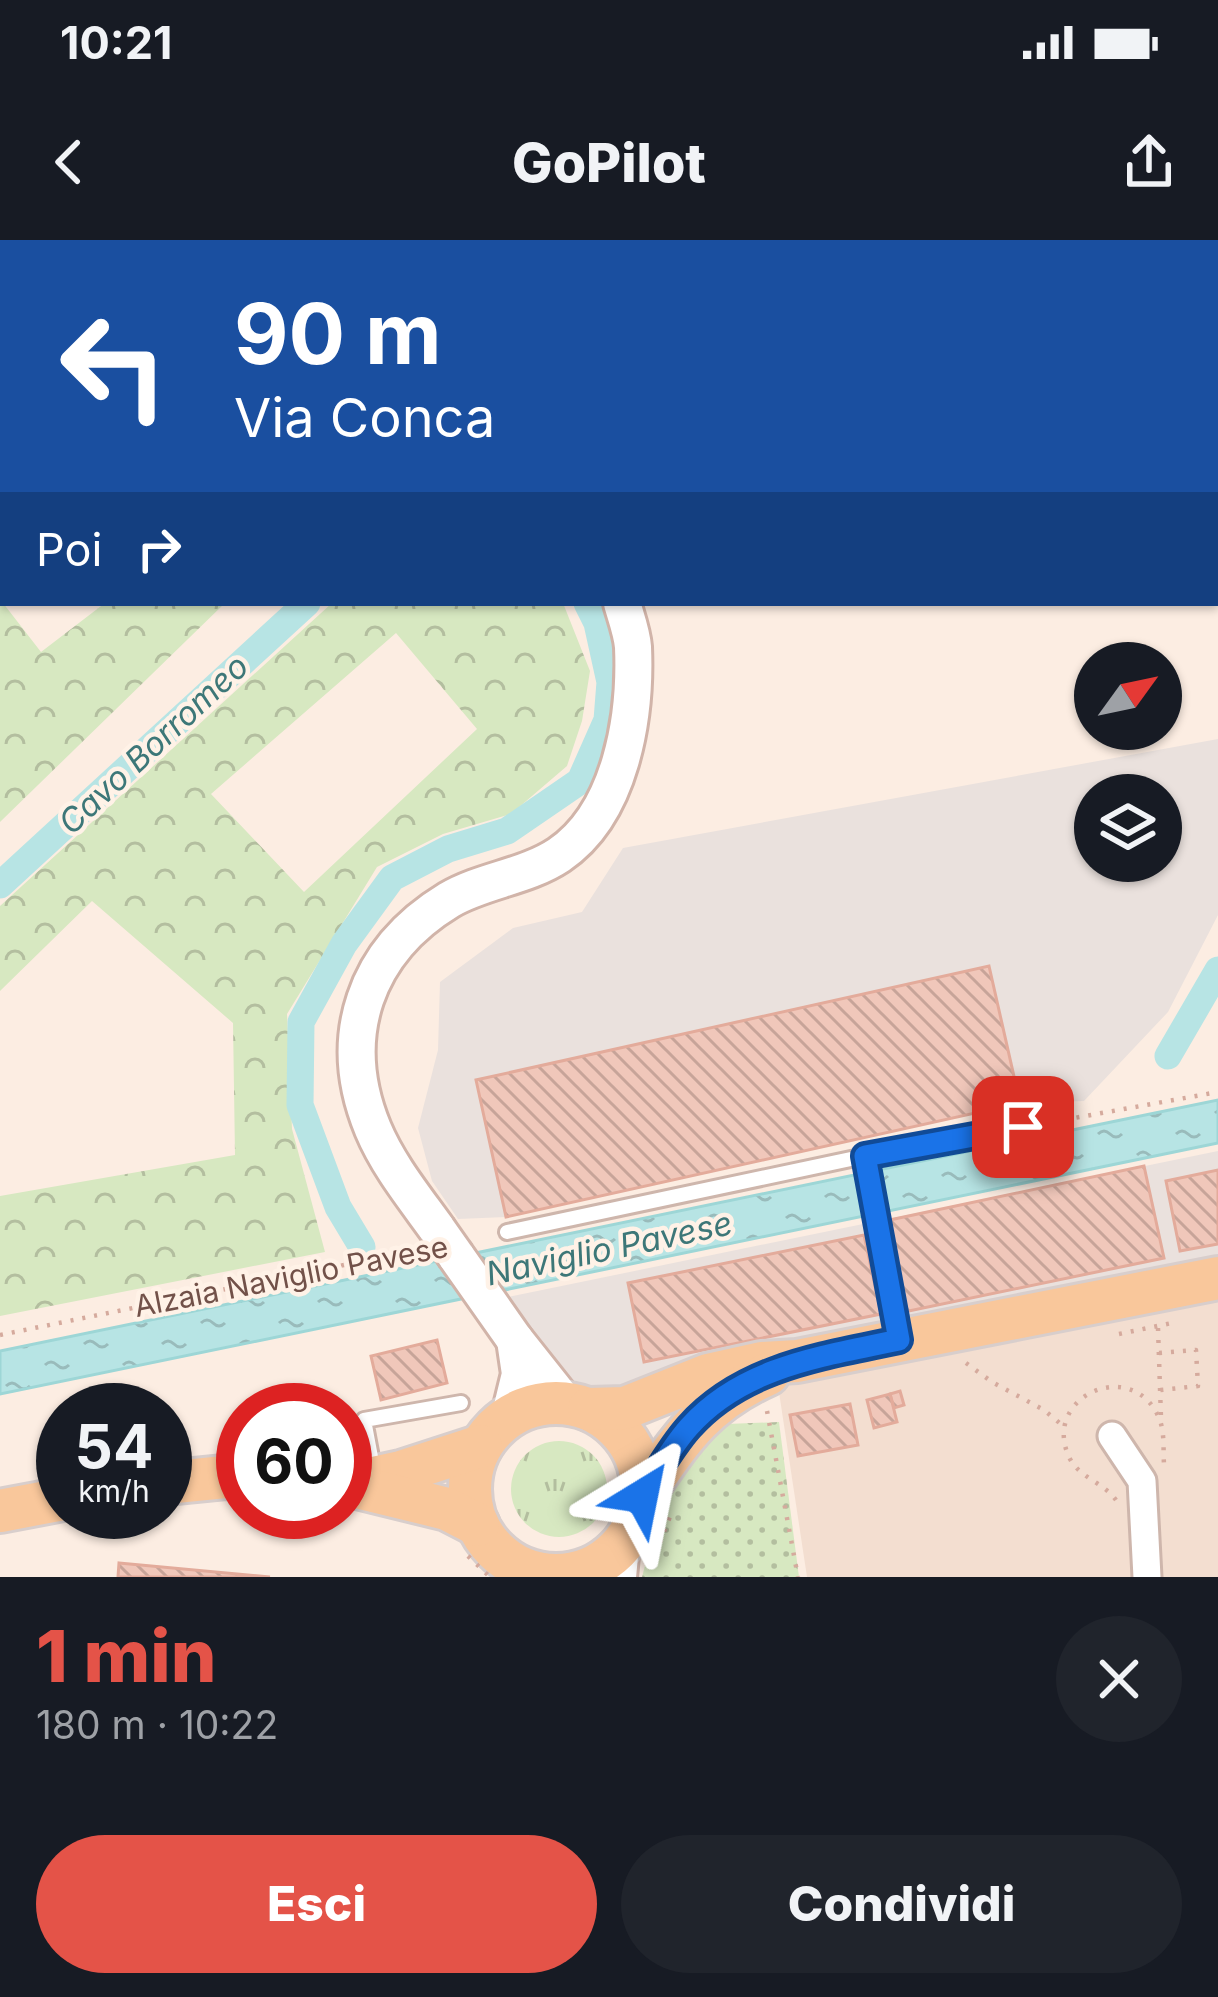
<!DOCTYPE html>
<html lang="it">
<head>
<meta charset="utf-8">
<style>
  body { margin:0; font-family:Inter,sans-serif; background:#20242c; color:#f1f3f6; height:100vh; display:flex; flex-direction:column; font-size:45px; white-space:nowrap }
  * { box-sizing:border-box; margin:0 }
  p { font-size:39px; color:#9ea1a6 }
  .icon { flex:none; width:66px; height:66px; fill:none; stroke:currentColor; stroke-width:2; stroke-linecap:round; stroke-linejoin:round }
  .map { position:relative; height:1337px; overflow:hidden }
  .side { display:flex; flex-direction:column; background:#171b24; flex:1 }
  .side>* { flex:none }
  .banner { position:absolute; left:0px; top:0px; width:1218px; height:366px; box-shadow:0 3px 9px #0004; background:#1a4fa0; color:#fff; overflow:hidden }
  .needle { width:78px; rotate:57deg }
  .controls { position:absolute; left:1074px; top:402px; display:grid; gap:24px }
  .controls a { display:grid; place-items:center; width:108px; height:108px; border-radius:50%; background:#171b24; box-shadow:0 3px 9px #0004; font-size:60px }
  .speed { position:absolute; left:36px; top:1143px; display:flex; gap:24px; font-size:60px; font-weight:700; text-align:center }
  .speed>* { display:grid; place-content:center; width:156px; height:156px; border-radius:50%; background:#171b24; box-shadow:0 3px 9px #0004; line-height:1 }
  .speed small { font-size:30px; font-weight:400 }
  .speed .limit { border:18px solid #d22; background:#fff; color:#111 }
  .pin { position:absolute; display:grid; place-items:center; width:102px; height:102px; color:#fff; margin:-51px; border-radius:24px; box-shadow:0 6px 18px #0006 }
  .me { position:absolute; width:132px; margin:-66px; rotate:35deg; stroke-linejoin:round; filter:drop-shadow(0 0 9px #0008) }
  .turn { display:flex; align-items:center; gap:42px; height:252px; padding:0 36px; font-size:54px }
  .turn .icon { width:156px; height:156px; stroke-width:2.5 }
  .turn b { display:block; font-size:84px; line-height:102px }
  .then { display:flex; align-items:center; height:114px; padding:0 36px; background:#0003; gap:24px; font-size:45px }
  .round { display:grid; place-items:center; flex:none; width:126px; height:126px; border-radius:63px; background:#20242c }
  .overview { display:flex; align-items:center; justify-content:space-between; height:204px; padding:0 36px }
  h1 { font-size:72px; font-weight:800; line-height:90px; color:#e45348 }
  .action { display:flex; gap:24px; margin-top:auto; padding:24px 36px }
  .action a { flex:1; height:138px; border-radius:72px; background:#e45348; color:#fff; font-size:48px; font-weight:800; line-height:138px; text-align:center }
  .action a+a { background:#20242c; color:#f1f3f6 }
  .status { display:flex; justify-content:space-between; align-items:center; height:84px; padding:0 60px; background:#171b24; direction:ltr }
  .status svg { height:33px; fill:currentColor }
  header { display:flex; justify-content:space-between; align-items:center; height:156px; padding:0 36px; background:#171b24; font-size:54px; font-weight:800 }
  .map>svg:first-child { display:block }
  .residential { fill:#f3ded0 }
  .industrial { fill:#eae1dd; fill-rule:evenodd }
  .grass { fill:url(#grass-tufts) }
  .forest { fill:url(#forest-crowns); fill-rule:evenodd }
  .park { fill:url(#park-dots) }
  .water { fill:url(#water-ripples); stroke:#9dd6d6; stroke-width:3 }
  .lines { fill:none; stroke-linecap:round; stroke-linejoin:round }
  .canal { stroke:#b7e4e4; stroke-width:27 }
  .building { fill:url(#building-back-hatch); stroke:#e3ab9b; stroke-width:3 }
  .lane-casing { stroke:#ceb6ac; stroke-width:20 }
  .street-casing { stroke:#ceb6ac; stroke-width:33 }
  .secondary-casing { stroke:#d1b4a9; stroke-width:42 }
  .primary-casing { stroke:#d8cecc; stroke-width:48 }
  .path { stroke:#d5aa9d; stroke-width:4.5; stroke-dasharray:3 9; stroke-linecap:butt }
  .lane { stroke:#fff; stroke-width:14 }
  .street { stroke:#fff; stroke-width:27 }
  .secondary { stroke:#fff; stroke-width:36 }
  .primary { stroke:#f9c79b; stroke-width:42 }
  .secondary-bridge-casing { stroke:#d1b4a9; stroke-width:42; stroke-linecap:butt }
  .secondary-bridge { stroke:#fff; stroke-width:36 }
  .route-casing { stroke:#114b97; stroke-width:30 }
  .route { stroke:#1a73e8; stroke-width:21 }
  .labels { text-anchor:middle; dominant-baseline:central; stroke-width:9; stroke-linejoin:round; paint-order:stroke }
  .street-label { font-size:30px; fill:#725149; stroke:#fff2e7 }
  .water-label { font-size:33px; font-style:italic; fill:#3d7778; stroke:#fff2e7 }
</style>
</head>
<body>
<div class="status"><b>10:21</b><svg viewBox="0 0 49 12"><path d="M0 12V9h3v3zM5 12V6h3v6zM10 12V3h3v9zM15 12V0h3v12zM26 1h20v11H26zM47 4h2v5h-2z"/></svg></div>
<header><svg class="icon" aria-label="back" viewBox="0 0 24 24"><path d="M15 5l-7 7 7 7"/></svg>GoPilot<svg class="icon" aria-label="share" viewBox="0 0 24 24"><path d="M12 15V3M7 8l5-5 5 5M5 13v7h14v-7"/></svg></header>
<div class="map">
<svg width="1218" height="1337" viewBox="0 0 1218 1337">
  <defs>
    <pattern id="grass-tufts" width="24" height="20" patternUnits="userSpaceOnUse" patternTransform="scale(3)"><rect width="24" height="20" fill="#d7e8c1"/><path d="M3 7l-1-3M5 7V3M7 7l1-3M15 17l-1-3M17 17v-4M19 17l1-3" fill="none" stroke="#b3be9f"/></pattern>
    <pattern id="forest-crowns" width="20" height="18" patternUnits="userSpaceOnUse" patternTransform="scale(3)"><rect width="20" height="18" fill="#d7e8c1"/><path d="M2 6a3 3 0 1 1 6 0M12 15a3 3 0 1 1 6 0" fill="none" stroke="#b3be9f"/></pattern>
    <pattern id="park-dots" width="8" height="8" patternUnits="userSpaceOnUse" patternTransform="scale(3)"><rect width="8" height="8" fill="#d7e8c1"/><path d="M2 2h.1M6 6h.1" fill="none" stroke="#b3be9f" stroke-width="1.8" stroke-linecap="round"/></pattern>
    <pattern id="water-ripples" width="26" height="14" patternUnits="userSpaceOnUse" patternTransform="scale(3)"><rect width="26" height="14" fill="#b7e4e4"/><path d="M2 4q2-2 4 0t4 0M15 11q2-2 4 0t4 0" fill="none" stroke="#9bb"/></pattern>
    <pattern id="building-back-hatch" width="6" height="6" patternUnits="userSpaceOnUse" patternTransform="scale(3)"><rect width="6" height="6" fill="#f0c7ba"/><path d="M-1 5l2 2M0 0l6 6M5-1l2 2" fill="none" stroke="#c7a499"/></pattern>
  </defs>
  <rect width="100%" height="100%" fill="#fcede2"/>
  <!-- residential -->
  <path class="residential" d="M1218,1051V1337H807L777,1139Z"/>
  <!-- industrial -->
  <g class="industrial">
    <path d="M1218,499V675L1168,772L1084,861L1020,863L506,977L458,979L432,941L418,888L438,810L440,742L513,688L582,672L623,608ZM1095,555H1161V621H1095Z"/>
    <path d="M1218,911V1023L597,1158L573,1151L474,1064Z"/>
  </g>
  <!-- grass -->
  <circle class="grass" cx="559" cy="1249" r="48"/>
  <!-- forest -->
  <g class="forest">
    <path d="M0,0H325L326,3H3V113L0,115Z"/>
    <path d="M0,355L3,363L41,412L105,363H225L0,582Z"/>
    <path d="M332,363H563L590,431L582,481L567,526L511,574L443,594L377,627L287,774L292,889L325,1012L0,1076V956L235,915L233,783L92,661L0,751V666ZM396,393L477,489L304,652L211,554Z"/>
  </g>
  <!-- park -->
  <path class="park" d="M779,1182L799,1337H642L661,1265L702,1185Z"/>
  <!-- water -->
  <path class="water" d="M1218,860V903L0,1154V1111Z"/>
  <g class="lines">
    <!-- canal -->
    <g class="canal">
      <path d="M340,0L342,3"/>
      <path d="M794,3L799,0"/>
      <path d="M0,645L307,363"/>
      <path d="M1168,816L1218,730"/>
      <path d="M362,1007L338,967L300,865L301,782L344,704L392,638L448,609L507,591L580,541L607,480L610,442L597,383L587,363"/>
    </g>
  </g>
  <!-- building -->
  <g class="building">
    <path d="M989,726L1020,863L506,977L476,840Z"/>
    <path d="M1144,926L1164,1018L904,1072L885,981Z"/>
    <path d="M1218,930V1004L1180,1011L1166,941Z"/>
    <path d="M864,995L881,1074L644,1122L628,1043Z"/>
    <path d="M437,1100L447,1143L381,1160L371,1116Z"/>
    <path d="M900,1151L904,1165L894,1168L890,1154Z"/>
    <path d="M890,1154L897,1182L874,1188L867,1160Z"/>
    <path d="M850,1164L858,1205L798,1216L790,1175Z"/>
    <path d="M119,1323L270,1337H118Z"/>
  </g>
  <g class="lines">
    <defs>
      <g id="lane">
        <path d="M865,916L898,1094"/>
        <path d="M507,992L865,916L1023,887"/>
        <path d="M374,1233L364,1180L461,1163"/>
      </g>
      <path id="street" d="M1112,1196L1142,1241L1147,1337"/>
      <g id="secondary">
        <path d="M373,0L375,3"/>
        <path d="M437,989C414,957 388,925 373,889C335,797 365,711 449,660C483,640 526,637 559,615C621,573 636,477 633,407C632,393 626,377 622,363"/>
        <path d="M456,1016L515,1100L565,1163"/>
        <path d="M510,1175L520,1134L515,1100"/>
        <path d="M529,1330L535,1337"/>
        <path d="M618,1337L621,1305"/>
      </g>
      <g id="primary">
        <circle cx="556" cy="1249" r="86"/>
        <path d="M589,1169L625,1168L708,1135L762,1123L797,1121L1218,1038"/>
        <path d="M355,1242L401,1232L481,1206"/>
        <path d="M165,1243L225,1237L243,1238"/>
        <path d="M345,1244L447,1269L478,1285"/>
        <path d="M642,1256C681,1199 703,1163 768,1134"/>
        <path d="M0,1271L63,1259"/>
      </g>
    </defs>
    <!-- lane casing -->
    <use href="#lane" class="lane-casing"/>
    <!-- street casing -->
    <use href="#street" class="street-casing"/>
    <!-- secondary casing -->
    <use href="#secondary" class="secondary-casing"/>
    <!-- primary casing -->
    <use href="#primary" class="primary-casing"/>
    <!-- path -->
    <g class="path">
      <path d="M1041,884L1218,852"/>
      <path d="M1158,1088L1161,1178"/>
      <path d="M1119,1094L1172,1083"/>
      <path d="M0,1095L413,1011"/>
      <path d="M1159,1113L1196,1110L1198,1146L1160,1150"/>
      <path d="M966,1123L992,1142L1044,1170L1062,1185"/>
      <path d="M767,1171L798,1337"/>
      <path d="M1116,1260C1103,1242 1079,1238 1069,1217C1041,1156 1133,1116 1159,1178C1165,1192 1163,1210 1164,1224"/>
      <path d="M468,1316L490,1337"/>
      <path d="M651,1325L671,1274"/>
    </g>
    <!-- lane -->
    <use href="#lane" class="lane"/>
    <!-- street -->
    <use href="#street" class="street"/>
    <!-- secondary -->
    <use href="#secondary" class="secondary"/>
    <!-- primary -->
    <use href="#primary" class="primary"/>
    <defs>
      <path id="secondary-bridge" d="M437,989L456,1016"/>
    </defs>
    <!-- secondary-bridge casing -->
    <use href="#secondary-bridge" class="secondary-bridge-casing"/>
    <!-- secondary-bridge -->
    <use href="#secondary-bridge" class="secondary-bridge"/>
  </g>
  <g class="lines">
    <defs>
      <path id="route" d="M642,1256C657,1233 671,1207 689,1187C743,1126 825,1116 899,1100L865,916L1023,887"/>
    </defs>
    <!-- route casing -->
    <use href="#route" class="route-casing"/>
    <!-- route -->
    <use href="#route" class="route"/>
  </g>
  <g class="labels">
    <!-- street labels -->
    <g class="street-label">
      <text transform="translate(291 1036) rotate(-11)">Alzaia Naviglio Pavese</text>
    </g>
    <!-- water labels -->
    <g class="water-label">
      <text transform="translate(153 504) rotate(-43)">Cavo Borromeo</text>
      <text transform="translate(609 1008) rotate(-12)">Naviglio Pavese</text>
    </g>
  </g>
</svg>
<div class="controls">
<a><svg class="needle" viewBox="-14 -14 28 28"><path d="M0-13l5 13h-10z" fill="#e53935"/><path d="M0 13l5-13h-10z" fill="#9ea1a6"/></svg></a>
<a><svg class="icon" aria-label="layers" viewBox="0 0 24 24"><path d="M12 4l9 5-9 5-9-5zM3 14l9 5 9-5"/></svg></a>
</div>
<div class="speed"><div>54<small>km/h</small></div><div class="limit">60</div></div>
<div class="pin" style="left:1023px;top:887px;background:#d93025"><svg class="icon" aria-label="arrive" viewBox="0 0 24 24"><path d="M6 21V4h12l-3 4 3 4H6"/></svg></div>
<svg class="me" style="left:642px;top:1256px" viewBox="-20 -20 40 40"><path d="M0-17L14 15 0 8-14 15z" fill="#1a73e8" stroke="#fff" stroke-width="4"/></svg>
<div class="banner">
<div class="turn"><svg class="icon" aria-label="left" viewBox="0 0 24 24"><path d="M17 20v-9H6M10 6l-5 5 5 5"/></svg><div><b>90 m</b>Via Conca</div></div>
<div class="then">Poi<svg class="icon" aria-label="right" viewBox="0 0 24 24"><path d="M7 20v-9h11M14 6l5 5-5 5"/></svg></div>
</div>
</div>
<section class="side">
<div class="overview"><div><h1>1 min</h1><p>180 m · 10:22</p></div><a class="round"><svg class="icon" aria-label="close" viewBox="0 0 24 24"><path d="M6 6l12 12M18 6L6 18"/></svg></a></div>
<div class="action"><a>Esci</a><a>Condividi</a></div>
</section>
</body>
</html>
